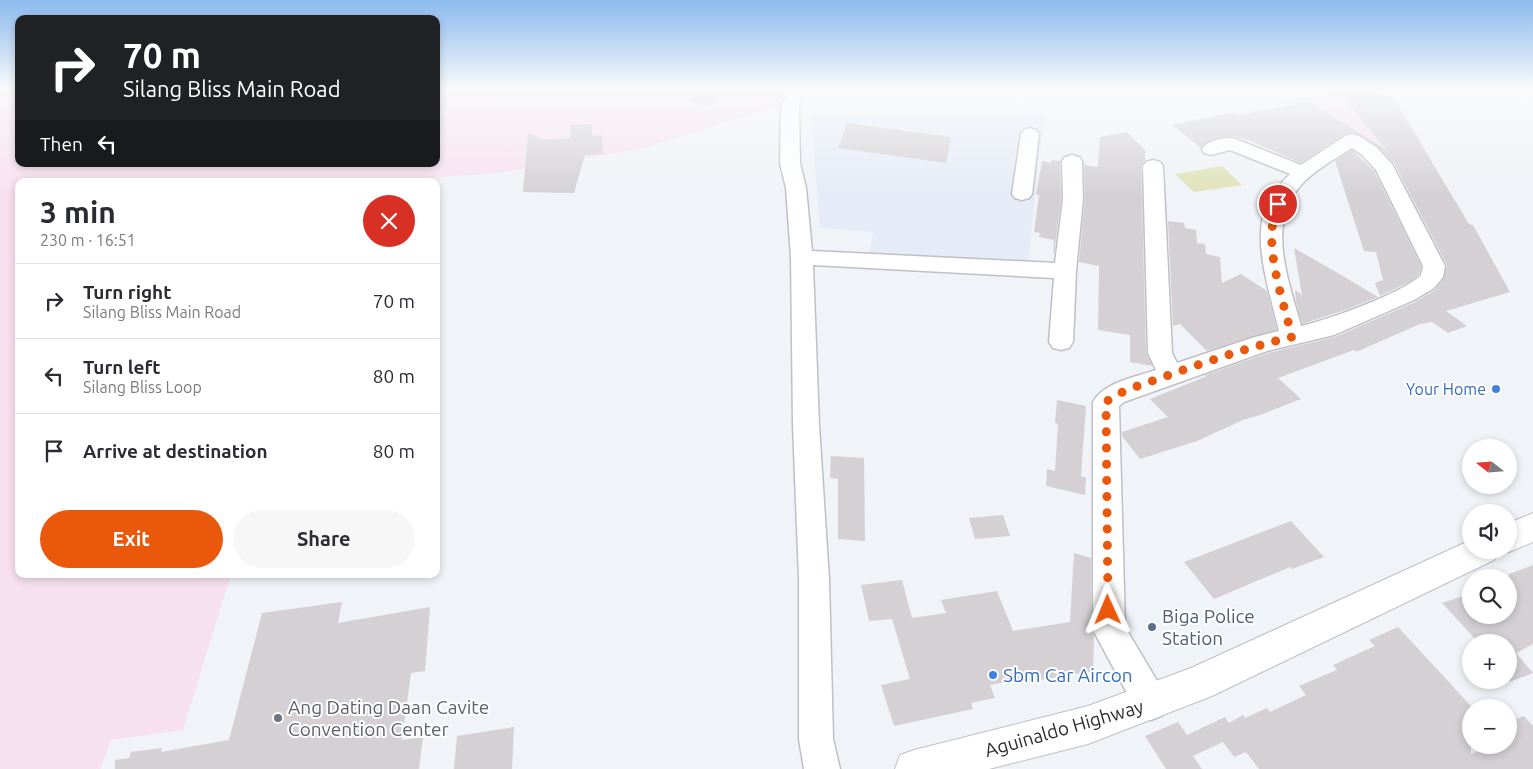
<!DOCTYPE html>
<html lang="en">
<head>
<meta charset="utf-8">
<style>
  body { margin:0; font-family:Ubuntu,sans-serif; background:#f7f7f7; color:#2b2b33; height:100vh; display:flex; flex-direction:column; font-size:19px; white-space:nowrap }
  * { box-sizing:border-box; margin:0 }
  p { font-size:16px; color:#7c7c81 }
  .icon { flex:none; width:28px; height:28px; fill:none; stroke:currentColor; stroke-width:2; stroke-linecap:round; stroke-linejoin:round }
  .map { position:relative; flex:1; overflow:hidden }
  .panel { position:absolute; left:15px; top:178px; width:425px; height:400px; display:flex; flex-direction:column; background:#fff; border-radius:10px; box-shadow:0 2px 8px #0003 }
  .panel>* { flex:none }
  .hud { position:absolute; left:15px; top:15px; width:425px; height:152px; border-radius:10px; box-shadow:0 2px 8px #0003; background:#202124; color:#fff; overflow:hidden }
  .needle { width:32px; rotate:287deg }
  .buttons { position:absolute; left:1462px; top:439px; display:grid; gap:10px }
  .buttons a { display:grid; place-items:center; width:55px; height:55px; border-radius:50%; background:#fff; box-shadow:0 2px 8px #0003; font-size:25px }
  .pin { position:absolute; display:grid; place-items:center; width:42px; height:42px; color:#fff; margin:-21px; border:2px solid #fff; border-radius:50%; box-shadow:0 1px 5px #0007 }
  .me { position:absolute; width:55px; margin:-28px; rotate:359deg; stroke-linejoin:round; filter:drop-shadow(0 0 4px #0008) }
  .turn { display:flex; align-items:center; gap:18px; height:105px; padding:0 25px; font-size:22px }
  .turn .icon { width:65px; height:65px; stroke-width:2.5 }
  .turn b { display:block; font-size:35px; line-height:42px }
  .then { display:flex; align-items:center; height:48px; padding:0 25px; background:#0003; gap:10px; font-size:19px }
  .round { display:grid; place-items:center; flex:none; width:52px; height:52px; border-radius:26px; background:#f7f7f7 }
  .summary { display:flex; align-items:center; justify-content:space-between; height:85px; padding:0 25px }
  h1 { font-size:30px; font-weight:700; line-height:38px }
  .cta { display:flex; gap:10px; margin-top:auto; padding:10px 25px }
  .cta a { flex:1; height:58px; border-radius:30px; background:#ea580c; color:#fff; font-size:20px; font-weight:700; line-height:58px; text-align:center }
  .cta a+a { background:#f7f7f7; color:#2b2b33 }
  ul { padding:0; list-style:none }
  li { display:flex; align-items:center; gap:15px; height:75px; padding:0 25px; border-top:1px solid #e1e1e2 }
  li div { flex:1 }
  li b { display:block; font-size:19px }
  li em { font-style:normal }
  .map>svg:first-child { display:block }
  .built { fill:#e5ebf7 }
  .education { fill:#f8e1ef }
  .green { fill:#dfe2b7 }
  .building { fill:#d4d0d3 }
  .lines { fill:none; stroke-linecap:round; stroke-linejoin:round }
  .minor-casing { stroke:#bec0c5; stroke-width:3 }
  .major-casing { stroke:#bec0c5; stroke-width:2 }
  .minor { fill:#fff; fill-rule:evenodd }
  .major { fill:#fff; fill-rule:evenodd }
  .route { stroke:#ea580c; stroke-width:9; stroke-dasharray:0 16.2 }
  .shop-dot { fill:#3f7fe0; stroke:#fff; stroke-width:2 }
  .service-dot { fill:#5c6f8a; stroke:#fff; stroke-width:2 }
  .worship-dot { fill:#6b7280; stroke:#fff; stroke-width:2 }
  .labels { text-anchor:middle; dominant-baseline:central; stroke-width:4; stroke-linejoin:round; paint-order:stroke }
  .shop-label { font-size:16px; fill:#366cbe; stroke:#fff; text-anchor:end }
  .near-service-label { font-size:19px; fill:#4e5e75; stroke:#fff; text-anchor:start }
  .near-shop-label { font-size:19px; fill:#366cbe; stroke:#fff; text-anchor:start }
  .near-worship-label { font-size:19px; fill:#5b616d; stroke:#fff; text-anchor:start }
  .near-street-label { font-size:19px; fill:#2b2c2e; stroke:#fff }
</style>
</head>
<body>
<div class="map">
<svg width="1533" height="769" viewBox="0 0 1533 769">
  <rect width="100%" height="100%" fill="#f0f3f7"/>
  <!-- built -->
  <path class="built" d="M1044,115L1028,263L870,253L873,232L820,228L811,116Z"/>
  <!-- education -->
  <g class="education">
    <path d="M0,88H19V164H436V88H791L782,105L644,148L499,173L383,181H19V574H231L183,730L111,740L100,769H0Z"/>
    <path d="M1328,91L1393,94L1433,162L1382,158L1352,138L1334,146L1299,130L1306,119L1282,102Z"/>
  </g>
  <!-- green -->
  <path class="green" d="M1222,166L1242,185L1194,192L1175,174Z"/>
  <!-- building -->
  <g class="building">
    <path d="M663,88H734L706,107Z"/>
    <path d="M1365,93L1392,96L1469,224L1473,225L1510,292L1446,311L1467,326L1448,333L1432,322L1420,324L1356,352L1354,350L1278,378L1301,399L1260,415L1243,420L1197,441L1140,459L1122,436V432L1168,417L1150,399L1207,376H1203L1268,353L1335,337L1415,302L1435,290L1444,278L1447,265L1394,163L1377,146L1360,134L1351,132L1344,134L1301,163L1248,140L1233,136L1211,140L1201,148L1172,125L1210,117L1234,113L1236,115L1309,102L1387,150L1340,94Z"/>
    <path d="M847,123L951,137L946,163L838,148Z"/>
    <path d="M592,124V136L602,135L603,154L585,155L574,193L523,192L528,133L543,140L570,138L571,125Z"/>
    <path d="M1127,132L1145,150V160L1141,166L1146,353L1152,366L1130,362V335L1098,330L1099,266L1079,262L1085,199L1084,165L1098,167L1100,137Z"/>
    <path d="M1352,150L1374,171L1421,266L1419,274L1411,281L1380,296L1375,283L1383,280L1376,252L1364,251L1335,161Z"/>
    <path d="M1052,160L1060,161L1061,199L1054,254L1053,253L1054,240L1039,237L1040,233L1034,232L1039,195H1036L1042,161L1051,163Z"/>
    <path d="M1168,221L1184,223L1185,228L1196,230L1197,243L1205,244L1206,254L1220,257L1222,283L1241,274L1267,291L1277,330L1207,351L1180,324L1173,326Z"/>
    <path d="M1294,248L1336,272L1378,297L1345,310L1302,324L1296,301L1295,290L1302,295Z"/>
    <path d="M1057,400L1086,406L1081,476L1086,478L1085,495L1046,486L1047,469L1055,471L1058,424L1055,423Z"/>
    <path d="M831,456L864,458L865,541L838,539V479L830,478Z"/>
    <path d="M1003,515L1010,536L975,539L969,518Z"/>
    <path d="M1291,521L1324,557L1292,569L1290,567L1214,599L1184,562Z"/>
    <path d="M1074,553L1091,558V630L1094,636L1093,671L1029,682L1028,678L990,685L995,698L971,703L973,709L894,726L881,685L910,679L892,619L869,621L861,585L902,580L912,618L946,613L941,600L997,591L1013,631L1070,622Z"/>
    <path d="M1533,565V644L1516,653L1533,673L1509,682V642H1478L1442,603L1463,596L1471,604V615H1509V574Z"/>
    <path d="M342,602L338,623L430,607L425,671L411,673L402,740L423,737L419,769H115V760L129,758L131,752L162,748L161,752L229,740L262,613Z"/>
    <path d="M1398,627L1471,706V754L1493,745H1509V722L1524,716L1533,726V769H1259L1246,752L1234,757L1223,742L1193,756L1202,769H1166L1145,736L1178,722L1187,735L1225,717L1229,723L1243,715L1245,718L1267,708L1270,712L1306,695L1299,686L1337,670L1333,665L1375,646L1369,640Z"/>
    <path d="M514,727L512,769H454L457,736Z"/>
  </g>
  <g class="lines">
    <defs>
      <g id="minor">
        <path d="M791,88H808L799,106L800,163L806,188L812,251L1055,263L1063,199L1062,161L1065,157L1072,155L1079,157L1082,161L1083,199L1076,271L1073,342L1069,348L1061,350L1053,348L1049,342L1054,278L813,265L819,425L829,579L833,739L840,769H804L799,739V579L793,425L791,257L786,188L780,163L781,106Z"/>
        <path d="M1030,128L1036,130L1039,134L1032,194L1029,198L1022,200L1015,198L1012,194L1021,134L1024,130Z"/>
        <path d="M1352,134L1359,136L1376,147L1392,164L1445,266L1443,277L1434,288L1414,300L1334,335L1267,351L1124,402L1119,406L1125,627L1163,691L1168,703L1163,715L1151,720L1139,715L1093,630V402C1104,382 1136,377 1156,370L1148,353L1143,166L1146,162L1153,160L1160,162L1163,166L1172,353L1177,363L1255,337L1279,331C1271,297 1255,251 1263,216C1266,201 1278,185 1290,174L1230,150L1211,155L1204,153L1202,149C1208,140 1222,138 1233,138L1301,165L1345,136ZM1352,148L1362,155L1376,170L1423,266L1421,275C1403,293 1328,320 1301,326C1289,281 1265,223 1302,184C1316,169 1335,159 1352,148Z"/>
      </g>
      <g id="major">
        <path d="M1533,513V542L1509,552L1504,550H1509V523Z"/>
        <path d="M1471,540V550H1499L1494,560L1212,696L1088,744L989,769H895L900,755L914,750L1088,706L1191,668Z"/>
      </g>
    </defs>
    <!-- minor casing -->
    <use href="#minor" class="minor-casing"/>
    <!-- major casing -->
    <use href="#major" class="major-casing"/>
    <!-- minor -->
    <use href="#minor" class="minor"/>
    <!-- major -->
    <use href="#major" class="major"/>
  </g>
  <!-- sky -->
  <linearGradient id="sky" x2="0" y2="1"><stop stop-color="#8bbaee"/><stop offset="0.45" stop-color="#f8fafb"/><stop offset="1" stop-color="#f8fafb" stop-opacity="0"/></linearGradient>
  <rect width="1533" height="196" fill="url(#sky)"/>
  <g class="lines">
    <!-- route -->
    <path class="route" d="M1108,610L1106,402C1120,391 1138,386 1155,380C1200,364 1245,348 1292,337C1283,299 1261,241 1278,204"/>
  </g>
  <!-- markers -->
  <g class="shop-dot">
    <circle cx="1496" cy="389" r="5"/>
    <circle cx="993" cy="675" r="5"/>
  </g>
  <circle class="service-dot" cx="1152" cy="627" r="5"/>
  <circle class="worship-dot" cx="278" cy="718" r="5"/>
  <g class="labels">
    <!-- shop labels -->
    <g class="shop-label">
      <text x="1486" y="389">Your Home</text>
    </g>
    <!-- near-service labels -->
    <g class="near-service-label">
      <text x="1162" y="616">Biga Police<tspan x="1162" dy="22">Station</tspan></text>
    </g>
    <!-- near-shop labels -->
    <g class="near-shop-label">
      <text x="1003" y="675">Sbm Car Aircon</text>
    </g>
    <!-- near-worship labels -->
    <g class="near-worship-label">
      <text x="288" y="707">Ang Dating Daan Cavite<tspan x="288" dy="22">Convention Center</tspan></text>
    </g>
    <!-- near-street labels -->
    <g class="near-street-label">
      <text transform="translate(1064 728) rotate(-16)">Aguinaldo Highway</text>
    </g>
  </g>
</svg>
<div class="buttons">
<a><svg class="needle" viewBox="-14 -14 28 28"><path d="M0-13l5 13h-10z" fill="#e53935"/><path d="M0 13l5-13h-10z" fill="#7c7c81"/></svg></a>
<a><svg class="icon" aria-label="sound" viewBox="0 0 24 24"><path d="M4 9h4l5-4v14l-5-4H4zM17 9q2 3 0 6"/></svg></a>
<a><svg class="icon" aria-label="search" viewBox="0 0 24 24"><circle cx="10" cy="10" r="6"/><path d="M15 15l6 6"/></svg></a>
<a>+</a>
<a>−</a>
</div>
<div class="pin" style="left:1278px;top:204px;background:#d93025"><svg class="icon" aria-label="arrive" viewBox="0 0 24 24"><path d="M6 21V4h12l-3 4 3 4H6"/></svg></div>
<svg class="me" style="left:1108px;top:610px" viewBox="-20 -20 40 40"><path d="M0-17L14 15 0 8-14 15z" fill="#ea580c" stroke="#fff" stroke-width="4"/></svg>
<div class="hud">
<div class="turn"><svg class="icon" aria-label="right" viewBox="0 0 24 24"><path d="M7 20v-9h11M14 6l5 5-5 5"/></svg><div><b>70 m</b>Silang Bliss Main Road</div></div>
<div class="then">Then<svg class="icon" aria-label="left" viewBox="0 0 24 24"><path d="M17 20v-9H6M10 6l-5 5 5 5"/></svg></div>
</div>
<section class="panel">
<div class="summary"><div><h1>3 min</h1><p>230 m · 16:51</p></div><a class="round" style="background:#d93025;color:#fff"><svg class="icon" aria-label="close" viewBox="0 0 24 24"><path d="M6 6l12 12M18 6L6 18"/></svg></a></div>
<ul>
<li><svg class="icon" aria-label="right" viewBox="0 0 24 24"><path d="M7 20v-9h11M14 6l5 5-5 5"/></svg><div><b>Turn right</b><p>Silang Bliss Main Road</p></div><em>70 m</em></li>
<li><svg class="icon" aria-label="left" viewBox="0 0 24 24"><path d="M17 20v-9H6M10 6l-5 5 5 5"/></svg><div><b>Turn left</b><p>Silang Bliss Loop</p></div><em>80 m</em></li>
<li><svg class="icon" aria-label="arrive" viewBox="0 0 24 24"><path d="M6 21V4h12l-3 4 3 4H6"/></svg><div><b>Arrive at destination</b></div><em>80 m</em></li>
</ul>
<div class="cta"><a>Exit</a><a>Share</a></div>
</section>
</div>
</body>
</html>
